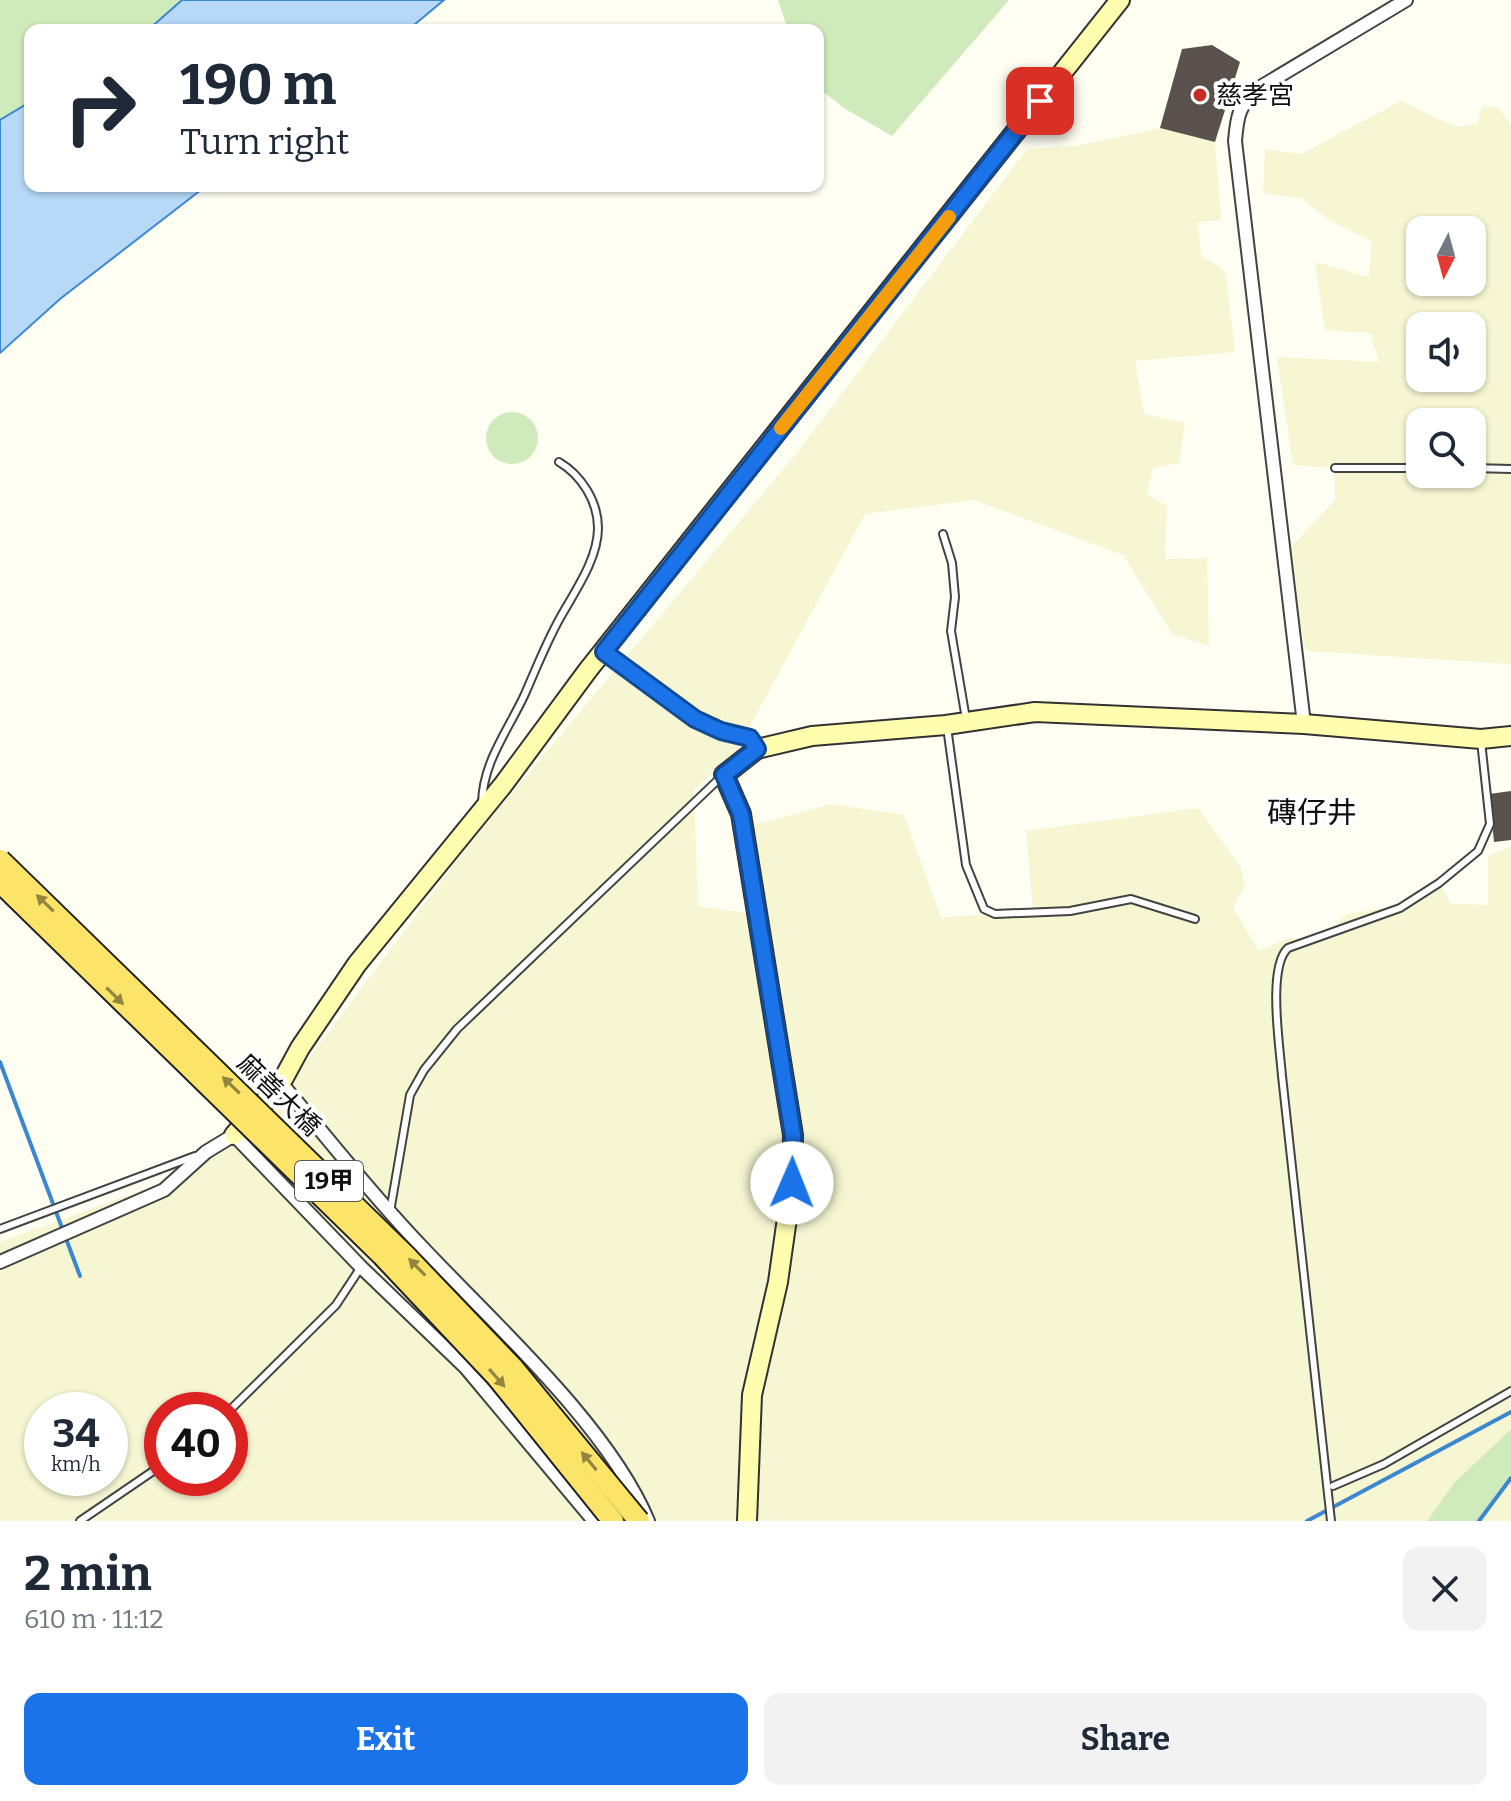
<!DOCTYPE html>
<html lang="en">
<head>
<meta charset="utf-8">
<style>
  body { margin:0; font-family:Bitter,"Noto Sans TC",serif; background:#f2f2f3; color:#1f2937; height:100vh; display:flex; flex-direction:column; font-size:30px; white-space:nowrap }
  * { box-sizing:border-box; margin:0 }
  p { font-size:26px; color:#747a83 }
  .icon { flex:none; width:44px; height:44px; fill:none; stroke:currentColor; stroke-width:2; stroke-linecap:round; stroke-linejoin:round }
  .map { position:relative; height:1521px; overflow:hidden }
  .panel { display:flex; flex-direction:column; background:#fff; flex:1 }
  .panel>* { flex:none }
  .banner { position:absolute; left:24px; top:24px; width:800px; height:168px; border-radius:16px; box-shadow:0 2px 6px #0004; background:#fff; color:#1f2937; overflow:hidden }
  .needle { width:52px; rotate:186deg }
  .fabs { position:absolute; left:1406px; top:216px; display:grid; gap:16px }
  .fabs a { display:grid; place-items:center; width:80px; height:80px; border-radius:16px; background:#fff; box-shadow:0 2px 6px #0004; font-size:40px }
  .speed { position:absolute; left:24px; top:1392px; display:flex; gap:16px; font-size:40px; font-weight:700; text-align:center }
  .speed>* { display:grid; place-content:center; width:104px; height:104px; border-radius:50%; background:#fff; box-shadow:0 2px 6px #0004; line-height:1 }
  .speed small { font-size:20px; font-weight:400 }
  .speed .limit { border:12px solid #d22; background:#fff; color:#111 }
  .pin { position:absolute; display:grid; place-items:center; width:68px; height:68px; color:#fff; margin:-34px; border-radius:16px; box-shadow:0 4px 12px #0006 }
  .me { position:absolute; width:88px; margin:-44px; rotate:1deg; stroke-linejoin:round; filter:drop-shadow(0 0 6px #0008) }
  .turn { display:flex; align-items:center; gap:28px; height:168px; padding:0 24px; font-size:36px }
  .turn .icon { width:104px; height:104px; stroke-width:2.5 }
  .turn b { display:block; font-size:56px; line-height:68px }
  .round { display:grid; place-items:center; flex:none; width:84px; height:84px; border-radius:16px; background:#f2f2f3 }
  .head { display:flex; align-items:center; justify-content:space-between; height:136px; padding:0 24px }
  h1 { font-size:48px; font-weight:700; line-height:60px }
  .primary-button { display:flex; gap:16px; margin-top:auto; padding:16px 24px }
  .primary-button a { flex:1; height:92px; border-radius:16px; background:#1a73e8; color:#fff; font-size:32px; font-weight:700; line-height:92px; text-align:center }
  .primary-button a+a { background:#f2f2f3; color:#1f2937 }
  .map>svg:first-child { display:block }
  .farmland { fill:#f6f6d2; fill-rule:evenodd }
  .green { fill:#d0ebbb }
  .water { fill:#b6d9f8; stroke:#3c88d0; stroke-width:2 }
  .lines { fill:none; stroke-linecap:round; stroke-linejoin:round }
  .stream { stroke:#3c88d0; stroke-width:4 }
  .building { fill:#59524c }
  .lane-casing { stroke:#434343; stroke-width:10 }
  .street-casing { stroke:#434343; stroke-width:16 }
  .secondary-casing { stroke:#323232; stroke-width:22 }
  .lane { stroke:#fff; stroke-width:6 }
  .street { stroke:#fff; stroke-width:12 }
  .secondary { stroke:#fffdae; stroke-width:18 }
  .primary-bridge-casing { stroke:#212121; stroke-width:24; stroke-linecap:butt }
  .primary-bridge { stroke:#fbe467; stroke-width:20 }
  .oneway { fill:#918540 }
  .route-casing { stroke:#114b97; stroke-width:20 }
  .route { stroke:#1a73e8; stroke-width:14 }
  .slow { stroke:#f59e0b; stroke-width:14 }
  .poi-dot { fill:#c42b24; stroke:#fff; stroke-width:3 }
  .labels { text-anchor:middle; dominant-baseline:central; stroke-width:8; stroke-linejoin:round; paint-order:stroke }
  .shield { fill:#fff; stroke:#585858; stroke-width:2 }
  .shield-label { font-size:24px; font-weight:bold; fill:#101010 }
  .poi-label { font-size:26px; fill:#101010; stroke:#fff; text-anchor:start }
  .street-label { font-size:26px; fill:#101010; stroke:#fff }
  .quarter-label { font-size:30px; fill:#101010; stroke:#fff }
</style>
</head>
<body>
<div class="map">
<svg width="1511" height="1521" viewBox="0 0 1511 1521">
  <rect width="100%" height="100%" fill="#fffef3"/>
  <!-- farmland -->
  <g class="farmland">
    <path d="M1401,101L1456,127L1477,124L1482,107L1497,106L1511,125V664L1306,651L1286,552L1335,500V468L1293,465L1277,357L1379,362L1370,333L1325,330L1315,262L1369,277L1372,241L1328,219L1302,199L1263,193L1265,149L1301,154ZM1420,230H1472V282H1420ZM1420,326H1472V378H1420ZM1420,422H1472V474H1420Z"/>
    <path d="M1160,128L1215,142L1221,220L1198,222L1201,255L1225,271L1235,352L1135,361L1144,414L1185,423L1179,463L1153,468L1147,494L1167,506L1165,559L1207,558L1209,646L1172,634L1123,555L974,500L865,514L737,750L694,790L698,906L755,914L747,827L831,804L904,815L941,918L1033,910L1026,831L1198,808L1240,866L1245,884L1233,908L1259,951L1288,938H1324L1346,914L1399,906L1440,885L1451,904L1488,905V856L1511,846V1429L1454,1483L1427,1521H0V1242L162,1183L244,1130L295,1077L467,847L796,454L1027,149L1077,146ZM42,1410H110V1478H42ZM162,1410H230V1478H162Z"/>
    <path d="M1511,1482V1521H1481L1497,1497Z"/>
  </g>
  <!-- green -->
  <g class="green">
    <path d="M0,0H182L148,30H30V102L0,120Z"/>
    <path d="M778,0H1009L892,136L847,110L818,88V30H788Z"/>
    <circle cx="512" cy="438" r="26"/>
    <path d="M1511,1429V1482L1481,1521H1427L1454,1483Z"/>
  </g>
  <!-- water -->
  <g class="water">
    <path d="M182,0H444L408,30H148Z"/>
    <path d="M30,102V186H206L60,299L0,353V120Z"/>
  </g>
  <g class="lines">
    <!-- stream -->
    <g class="stream">
      <path d="M0,1062L80,1276"/>
      <path d="M1307,1521L1511,1412"/>
      <path d="M1479,1521L1511,1478"/>
    </g>
  </g>
  <!-- building -->
  <g class="building">
    <path d="M1212,45L1240,62L1215,142L1160,128L1182,49Z"/>
    <path d="M1511,791V840L1494,842L1489,794Z"/>
  </g>
  <g class="lines">
    <defs>
      <g id="lane">
        <path d="M1335,468H1420"/>
        <path d="M1472,468L1511,469"/>
        <path d="M943,534L952,563L955,597L951,631L966,719"/>
        <path d="M605,652L695,719L721,731L750,738L755,746"/>
        <path d="M947,727L966,865L984,909L995,914L1070,911L1131,899L1195,919"/>
        <path d="M482,803C483,762 507,732 524,696C536,669 546,643 560,618C575,591 598,559 598,528C598,501 581,475 559,462"/>
        <path d="M390,1212L410,1095L424,1070L457,1029L721,777"/>
        <path d="M0,1229L195,1156"/>
        <path d="M230,1410L336,1305L361,1267"/>
        <path d="M1333,1486L1384,1464L1511,1391"/>
        <path d="M80,1521L162,1465"/>
        <path d="M1331,1521L1282,1076C1280,1048 1267,967 1288,948L1400,908L1439,883L1478,851L1490,824L1481,741"/>
      </g>
      <g id="street">
        <path d="M1304,724L1235,141C1237,116 1239,104 1259,88L1406,0"/>
        <path d="M281,1083C327,1137 371,1194 420,1245C492,1322 608,1425 648,1521"/>
        <path d="M0,1262L164,1190L206,1152L234,1135L361,1267L466,1368L594,1521"/>
      </g>
      <g id="secondary">
        <path d="M234,1135L281,1083L300,1048L357,964L503,785L588,670L1120,0"/>
        <path d="M747,1521L752,1395L778,1282L792,1183L793,1135L741,814L724,775L757,749L812,736L946,725L1035,712L1304,724L1481,739L1511,736"/>
      </g>
    </defs>
    <!-- lane casing -->
    <use href="#lane" class="lane-casing"/>
    <!-- street casing -->
    <use href="#street" class="street-casing"/>
    <!-- secondary casing -->
    <use href="#secondary" class="secondary-casing"/>
    <!-- lane -->
    <use href="#lane" class="lane"/>
    <!-- street -->
    <use href="#street" class="street"/>
    <!-- secondary -->
    <use href="#secondary" class="secondary"/>
    <defs>
      <g id="primary-bridge">
        <path d="M0,860L405,1255L514,1369L639,1521"/>
        <path d="M0,882L382,1255L497,1377L613,1521"/>
      </g>
    </defs>
    <!-- primary-bridge casing -->
    <use href="#primary-bridge" class="primary-bridge-casing"/>
    <!-- primary-bridge -->
    <use href="#primary-bridge" class="primary-bridge"/>
  </g>
  <!-- one-way arrows -->
  <defs><path id="oneway-solid" d="M-6-.8H1V-3.2L6.5 0L1 3.2V.8H-6Z" transform="scale(2)"/></defs>
  <g class="oneway">
    <use href="#oneway-solid" transform="translate(45 903) rotate(-136)"/>
    <use href="#oneway-solid" transform="translate(115 996) rotate(45)"/>
    <use href="#oneway-solid" transform="translate(231 1085) rotate(-136)"/>
    <use href="#oneway-solid" transform="translate(417 1267) rotate(-134)"/>
    <use href="#oneway-solid" transform="translate(497 1378) rotate(49)"/>
    <use href="#oneway-solid" transform="translate(589 1461) rotate(-129)"/>
  </g>
  <g class="lines">
    <defs>
      <path id="route" d="M792,1183L793,1135L741,814L724,775L757,749L750,738L721,731L695,719L604,652L1040,101"/>
    </defs>
    <!-- route casing -->
    <use href="#route" class="route-casing"/>
    <!-- route -->
    <use href="#route" class="route"/>
    <!-- slow -->
    <path class="slow" d="M781,428L949,217"/>
  </g>
  <!-- markers -->
  <circle class="poi-dot" cx="1200" cy="95" r="8"/>
  <g class="labels">
    <!-- shield labels -->
    <rect class="shield" x="295" y="1161" width="68" height="40" rx="6"/>
    <g class="shield-label">
      <text x="329" y="1181">19甲</text>
    </g>
    <!-- poi labels -->
    <g class="poi-label">
      <text x="1216" y="95">慈孝宮</text>
    </g>
    <!-- street labels -->
    <g class="street-label">
      <text transform="translate(279 1095) rotate(44)">麻善大橋</text>
    </g>
    <!-- quarter labels -->
    <g class="quarter-label">
      <text x="1312" y="813">磚仔井</text>
    </g>
  </g>
</svg>
<div class="fabs">
<a><svg class="needle" viewBox="-14 -14 28 28"><path d="M0-13l5 13h-10z" fill="#e53935"/><path d="M0 13l5-13h-10z" fill="#747a83"/></svg></a>
<a><svg class="icon" aria-label="sound" viewBox="0 0 24 24"><path d="M4 9h4l5-4v14l-5-4H4zM17 9q2 3 0 6"/></svg></a>
<a><svg class="icon" aria-label="search" viewBox="0 0 24 24"><circle cx="10" cy="10" r="6"/><path d="M15 15l6 6"/></svg></a>
</div>
<div class="speed"><div>34<small>km/h</small></div><div class="limit">40</div></div>
<div class="pin" style="left:1040px;top:101px;background:#d93025"><svg class="icon" aria-label="arrive" viewBox="0 0 24 24"><path d="M6 21V4h12l-3 4 3 4H6"/></svg></div>
<svg class="me" style="left:792px;top:1183px" viewBox="-20 -20 40 40"><circle r="19" fill="#fff"/><path d="M0-13L10 11 0 6-10 11z" fill="#1a73e8"/></svg>
<div class="banner">
<div class="turn"><svg class="icon" aria-label="right" viewBox="0 0 24 24"><path d="M7 20v-9h11M14 6l5 5-5 5"/></svg><div><b>190 m</b>Turn right</div></div>
</div>
</div>
<section class="panel">
<div class="head"><div><h1>2 min</h1><p>610 m · 11:12</p></div><a class="round"><svg class="icon" aria-label="close" viewBox="0 0 24 24"><path d="M6 6l12 12M18 6L6 18"/></svg></a></div>
<div class="primary-button"><a>Exit</a><a>Share</a></div>
</section>
</body>
</html>
